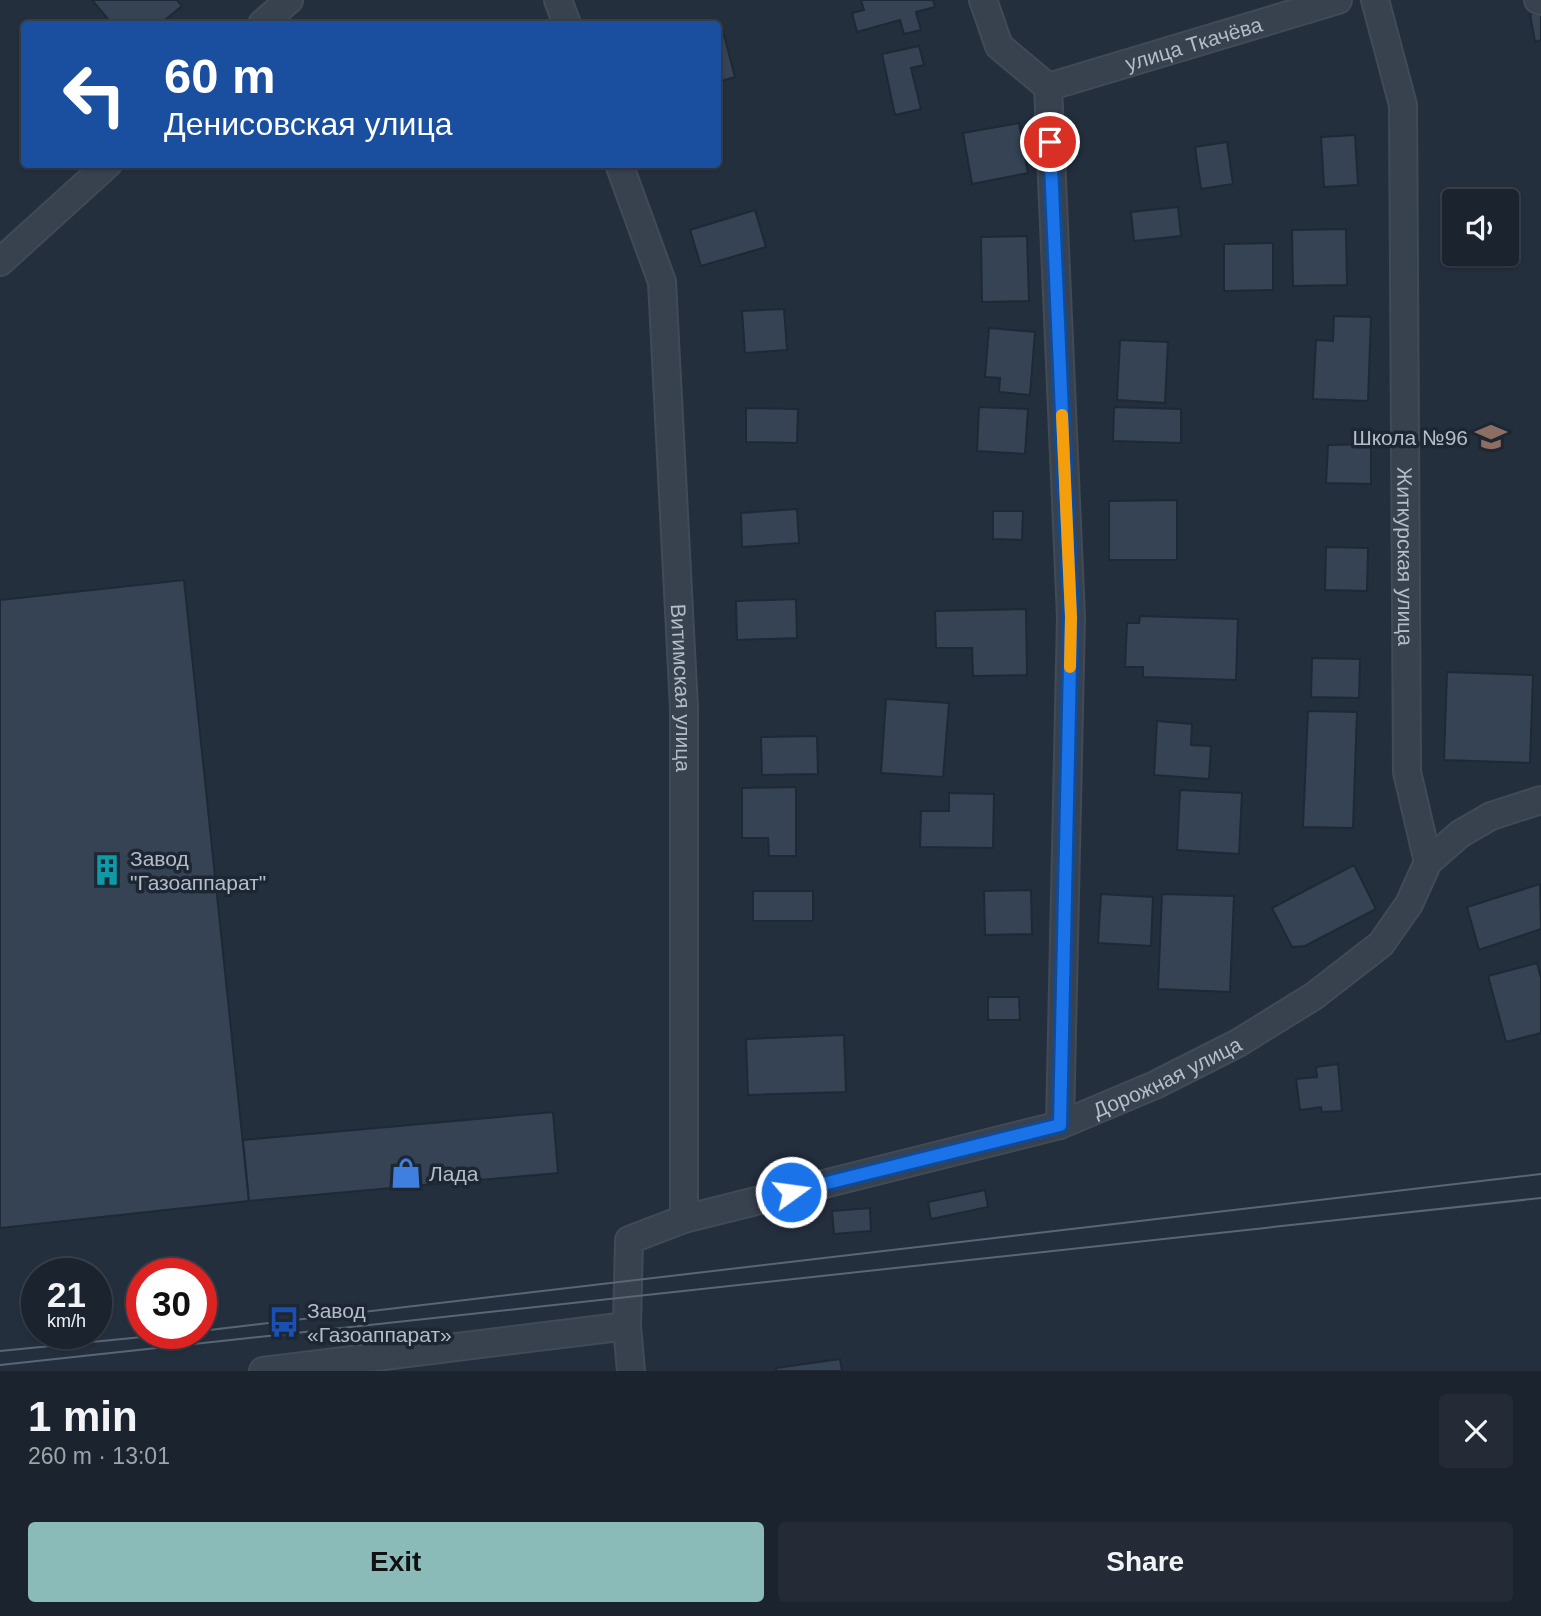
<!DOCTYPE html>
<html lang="en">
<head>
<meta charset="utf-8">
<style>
  body { margin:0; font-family:Helvetica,sans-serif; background:#242b36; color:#f1f3f6; height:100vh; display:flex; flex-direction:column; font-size:26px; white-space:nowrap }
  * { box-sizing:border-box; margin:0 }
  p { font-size:23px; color:#a0a4aa }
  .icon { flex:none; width:38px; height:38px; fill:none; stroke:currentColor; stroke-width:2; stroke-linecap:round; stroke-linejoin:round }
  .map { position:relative; height:1371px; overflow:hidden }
  .drawer { display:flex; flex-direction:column; background:#1b232e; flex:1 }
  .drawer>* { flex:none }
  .banner { position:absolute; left:21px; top:21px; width:700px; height:147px; border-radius:7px; box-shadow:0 2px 5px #0004,0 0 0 2px #39404a; background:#1a4fa0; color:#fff; overflow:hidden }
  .fabs { position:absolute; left:1442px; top:189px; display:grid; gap:14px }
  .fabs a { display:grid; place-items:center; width:77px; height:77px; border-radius:7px; background:#1b232e; box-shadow:0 2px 5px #0004,0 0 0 2px #39404a; font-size:35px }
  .speed { position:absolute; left:21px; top:1258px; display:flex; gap:14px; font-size:35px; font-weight:700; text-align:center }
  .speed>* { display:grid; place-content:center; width:91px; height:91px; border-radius:50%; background:#1b232e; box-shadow:0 2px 5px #0004,0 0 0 2px #39404a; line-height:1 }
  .speed small { font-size:18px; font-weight:400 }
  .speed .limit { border:10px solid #d22; background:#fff; color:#111 }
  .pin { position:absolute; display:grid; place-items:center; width:60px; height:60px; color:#fff; margin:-30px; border:4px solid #fff; border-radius:50%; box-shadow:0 2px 7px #0007 }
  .me { position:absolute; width:77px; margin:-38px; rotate:76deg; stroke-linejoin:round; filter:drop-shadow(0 0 5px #0008) }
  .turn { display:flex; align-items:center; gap:24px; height:147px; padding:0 28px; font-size:32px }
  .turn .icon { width:91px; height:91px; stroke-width:2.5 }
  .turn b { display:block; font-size:49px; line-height:60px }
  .round { display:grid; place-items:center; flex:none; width:74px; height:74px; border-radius:7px; background:#242b36 }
  .headline { display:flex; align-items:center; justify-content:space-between; height:119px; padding:0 28px }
  h1 { font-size:42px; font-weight:700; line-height:52px }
  .action { display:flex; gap:14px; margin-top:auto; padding:14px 28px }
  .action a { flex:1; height:80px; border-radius:7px; background:#8bbbb9; color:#111; font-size:28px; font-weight:700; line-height:80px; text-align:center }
  .action a+a { background:#242b36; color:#f1f3f6 }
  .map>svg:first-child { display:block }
  .building { fill:#364354; stroke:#1f2835; stroke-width:2 }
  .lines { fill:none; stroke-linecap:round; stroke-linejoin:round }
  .minor-casing { stroke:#414a57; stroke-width:30 }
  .minor { stroke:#38414e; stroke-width:26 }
  .tram { stroke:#5a6575; stroke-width:2 }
  .route-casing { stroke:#114b97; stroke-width:18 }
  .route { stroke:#1a73e8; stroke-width:12 }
  .slow { stroke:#f59e0b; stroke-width:12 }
  .labels { text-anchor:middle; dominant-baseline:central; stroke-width:7; stroke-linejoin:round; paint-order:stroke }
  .street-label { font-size:21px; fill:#b4bcc9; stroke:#1d2633 }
  .poi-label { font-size:21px; fill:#b4bcc9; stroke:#1d2633; text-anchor:start }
</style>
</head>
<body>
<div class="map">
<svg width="1541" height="1371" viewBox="0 0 1541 1371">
  <rect width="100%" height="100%" fill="#242f3e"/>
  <!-- building -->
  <g class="building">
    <path d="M92,0H177L182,6L160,24H112Z"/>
    <path d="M861,0H933L935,7L916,12L921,30L904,34L900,20L857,32L852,13L864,10Z"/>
    <path d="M1541,12V40L1535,42L1530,14Z"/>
    <path d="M724,35L735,77L718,82V37Z"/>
    <path d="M919,46L924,65L911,68L921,109L895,115L882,54Z"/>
    <path d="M1019,123L1028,173L972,184L963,133Z"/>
    <path d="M1355,135L1358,185L1324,187L1321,137Z"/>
    <path d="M1227,142L1233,184L1201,189L1195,147Z"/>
    <path d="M1178,207L1181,236L1134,241L1131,212Z"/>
    <path d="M755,210L766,247L701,266L690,230Z"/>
    <path d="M1346,229L1347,285L1293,286L1292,230Z"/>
    <path d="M1027,236L1029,301L982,302L981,237Z"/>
    <path d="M1273,243V290L1224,291V244Z"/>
    <path d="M784,309L787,350L745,353L742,311Z"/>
    <path d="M1334,316L1371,317L1368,401L1313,399L1316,340L1333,341Z"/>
    <path d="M989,328L1035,332L1030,395L999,392L1000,378L985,377Z"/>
    <path d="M1120,340L1168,342L1165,403L1117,400Z"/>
    <path d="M979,407L1028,409L1025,454L977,451Z"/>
    <path d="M1114,407L1181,409V443L1113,441Z"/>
    <path d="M746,408L798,409L797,443L746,442Z"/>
    <path d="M1371,444V484L1326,483L1328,445Z"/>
    <path d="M1177,500V560H1109V501Z"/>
    <path d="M797,509L799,543L742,547L741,513Z"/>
    <path d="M993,511H1023L1022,540L993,539Z"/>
    <path d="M1326,547L1368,548L1367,591L1325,590Z"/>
    <path d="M184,580L249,1201L0,1228V600Z"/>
    <path d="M796,599L797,638L737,640L736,601Z"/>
    <path d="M1026,609L1027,675L973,676L972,648H936L935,611Z"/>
    <path d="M1140,616L1238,619L1236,680L1143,677V667H1125L1127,623H1139Z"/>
    <path d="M1312,658L1360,659L1359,698L1311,697Z"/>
    <path d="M1447,672L1533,675L1530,763L1444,760Z"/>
    <path d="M886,699L949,703L943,777L881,773Z"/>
    <path d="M1308,711L1357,712L1353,828L1303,827Z"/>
    <path d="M1157,721L1192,724L1191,745L1211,746L1209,779L1154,775Z"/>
    <path d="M817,736L818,774L762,775L761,737Z"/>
    <path d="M796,787V856H769L768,838H742V788Z"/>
    <path d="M1180,790L1242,793L1239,854L1177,850Z"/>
    <path d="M949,793L994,794L993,848L920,847L921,811H949Z"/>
    <path d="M1354,865L1376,909L1305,946L1292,947L1272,908Z"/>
    <path d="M1540,884L1541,929L1479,950L1467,907Z"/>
    <path d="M1031,890L1032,934L985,935L984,891Z"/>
    <rect x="753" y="891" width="60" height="30"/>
    <path d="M1101,894L1153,897L1151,946L1098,943Z"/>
    <path d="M1162,894L1234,896L1230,992L1158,989Z"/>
    <path d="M1537,963L1541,978V1033L1506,1042L1488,976Z"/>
    <path d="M988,997H1019L1020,1020H988Z"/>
    <path d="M844,1035L846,1092L748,1095L746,1039Z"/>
    <path d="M1338,1064L1342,1111L1322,1112L1321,1107L1300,1110L1296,1079L1317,1077L1316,1067Z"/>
    <path d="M553,1112L558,1173L249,1201L243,1140Z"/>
    <path d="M985,1190L988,1207L931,1219L928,1202Z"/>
    <path d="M870,1208L871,1231L834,1234L832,1211Z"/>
    <path d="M840,1359L842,1371H776V1368Z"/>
  </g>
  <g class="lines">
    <defs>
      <g id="minor">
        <path d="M558,0L567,24"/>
        <path d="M983,0L999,46L1048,87L1071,617L1060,1125"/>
        <path id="s1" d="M1375,0L1403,105L1407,772L1428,862"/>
        <path d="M1538,0L1541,1"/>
        <path d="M262,24L289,0"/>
        <path id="s2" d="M1048,87L1338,0"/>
        <path id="s3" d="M619,164L662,282L684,708V1219"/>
        <path d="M0,262L108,164"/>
        <path d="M263,1371L627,1326"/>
        <path id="s4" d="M631,1371L627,1326L629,1240L684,1219L1060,1125L1155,1085L1238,1043L1314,996L1381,944L1409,904L1428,862L1460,834L1491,816L1541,800"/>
      </g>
    </defs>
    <!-- minor casing -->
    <use href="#minor" class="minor-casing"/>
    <!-- minor -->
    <use href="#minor" class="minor"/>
    <!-- tram -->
    <g class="tram">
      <path d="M201,1331L1541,1174"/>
      <path d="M0,1351L173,1334"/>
      <path d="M0,1365L1541,1198"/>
    </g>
  </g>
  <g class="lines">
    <defs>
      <path id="route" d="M791,1192L1060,1125L1071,617L1050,142"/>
    </defs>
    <!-- route casing -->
    <use href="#route" class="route-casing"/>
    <!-- route -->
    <use href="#route" class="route"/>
    <!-- slow -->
    <path class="slow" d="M1062,415L1071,617L1070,667"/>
  </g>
  <!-- icons -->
  <defs>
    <symbol id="school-bare" viewBox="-9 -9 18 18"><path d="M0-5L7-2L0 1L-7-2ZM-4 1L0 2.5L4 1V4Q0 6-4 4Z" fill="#8d6e63" stroke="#1d2633" stroke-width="2.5" paint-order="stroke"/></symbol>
    <symbol id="building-bare" viewBox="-9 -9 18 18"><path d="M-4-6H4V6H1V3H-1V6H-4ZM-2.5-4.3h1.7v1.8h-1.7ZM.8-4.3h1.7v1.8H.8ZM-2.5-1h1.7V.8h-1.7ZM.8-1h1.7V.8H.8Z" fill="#0f9aa8" stroke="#1d2633" stroke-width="2.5" paint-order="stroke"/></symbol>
    <symbol id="shop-bare" viewBox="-9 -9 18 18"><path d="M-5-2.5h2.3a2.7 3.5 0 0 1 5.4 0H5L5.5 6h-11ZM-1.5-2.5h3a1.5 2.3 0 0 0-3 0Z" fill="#3f7fe0" stroke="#1d2633" stroke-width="2.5" paint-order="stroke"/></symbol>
    <symbol id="bus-bare" viewBox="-9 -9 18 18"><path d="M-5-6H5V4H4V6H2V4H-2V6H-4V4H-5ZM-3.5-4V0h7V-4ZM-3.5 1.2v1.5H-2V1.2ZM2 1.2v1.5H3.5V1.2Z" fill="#1a4fb4" stroke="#1d2633" stroke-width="2.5" paint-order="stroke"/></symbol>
  </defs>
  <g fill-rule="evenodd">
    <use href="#school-bare" x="1469" y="415" width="44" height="44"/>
    <use href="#building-bare" x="85" y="848" width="44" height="44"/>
    <use href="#shop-bare" x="384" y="1151" width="44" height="44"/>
    <use href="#bus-bare" x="262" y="1300" width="44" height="44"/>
  </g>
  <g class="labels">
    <!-- street labels -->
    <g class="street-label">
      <text stroke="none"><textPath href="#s2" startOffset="152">улица Ткачёва</textPath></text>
      <text stroke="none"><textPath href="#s1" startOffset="560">Житкурская улица</textPath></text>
      <text stroke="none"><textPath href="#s3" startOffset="532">Витимская улица</textPath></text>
      <text stroke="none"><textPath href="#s4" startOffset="695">Дорожная улица</textPath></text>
    </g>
    <!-- poi labels -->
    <g class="poi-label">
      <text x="1468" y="437" text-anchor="end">Школа №96</text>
      <text x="130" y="858">Завод<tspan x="130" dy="24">"Газоаппарат"</tspan></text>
      <text x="429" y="1173">Лада</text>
      <text x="307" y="1310">Завод<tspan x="307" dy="24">«Газоаппарат»</tspan></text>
    </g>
  </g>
</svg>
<div class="fabs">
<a><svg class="icon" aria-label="sound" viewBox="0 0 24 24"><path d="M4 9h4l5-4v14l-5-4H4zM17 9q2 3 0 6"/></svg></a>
</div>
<div class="speed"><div>21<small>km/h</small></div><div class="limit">30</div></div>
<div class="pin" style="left:1050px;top:142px;background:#d93025"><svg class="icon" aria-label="arrive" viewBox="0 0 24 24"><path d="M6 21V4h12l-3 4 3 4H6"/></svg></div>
<svg class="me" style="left:791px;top:1192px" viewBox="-20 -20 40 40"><circle r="17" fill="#1a73e8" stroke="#fff" stroke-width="3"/><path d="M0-11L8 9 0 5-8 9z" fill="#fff"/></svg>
<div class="banner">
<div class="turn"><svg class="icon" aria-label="left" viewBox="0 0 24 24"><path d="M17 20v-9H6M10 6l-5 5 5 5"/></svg><div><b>60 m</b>Денисовская улица</div></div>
</div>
</div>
<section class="drawer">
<div class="headline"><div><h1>1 min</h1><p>260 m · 13:01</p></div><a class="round"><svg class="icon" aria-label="close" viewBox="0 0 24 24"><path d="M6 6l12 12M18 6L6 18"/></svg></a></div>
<div class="action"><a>Exit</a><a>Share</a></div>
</section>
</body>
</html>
